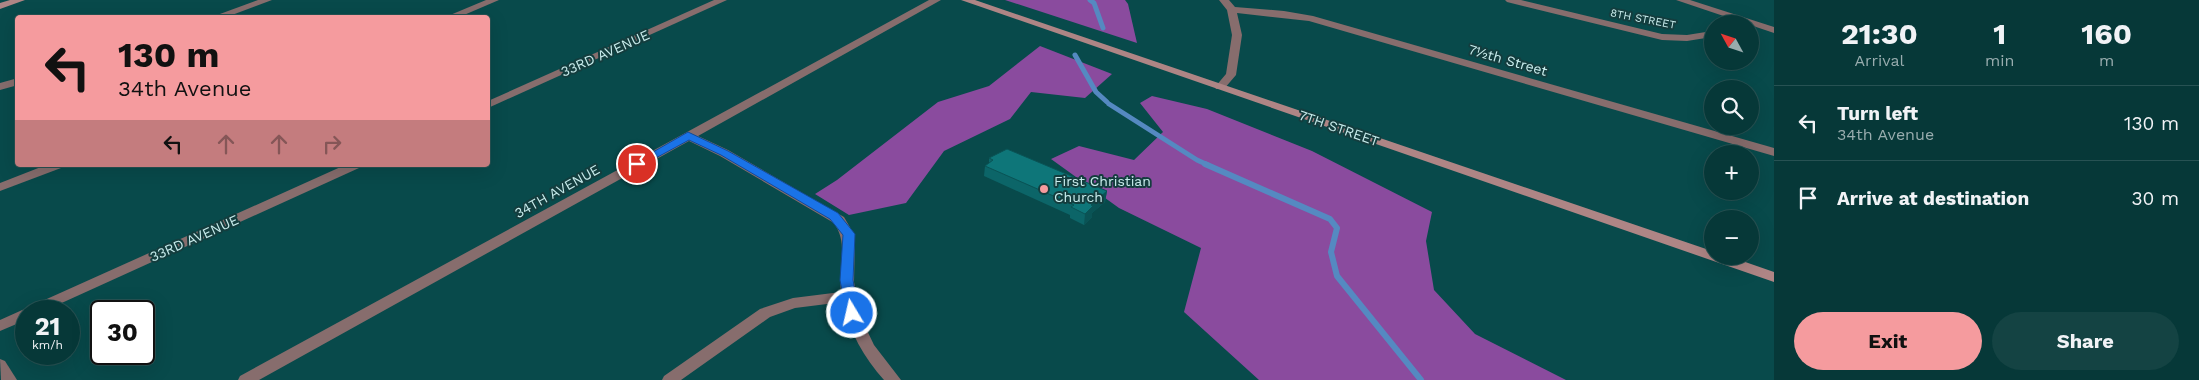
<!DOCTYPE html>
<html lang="en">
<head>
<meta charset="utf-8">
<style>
  body { margin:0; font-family:"Work Sans",sans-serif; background:#144343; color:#f1f3f6; height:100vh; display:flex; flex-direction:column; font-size:19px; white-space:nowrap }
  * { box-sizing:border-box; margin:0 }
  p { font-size:16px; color:#98acae }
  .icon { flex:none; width:28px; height:28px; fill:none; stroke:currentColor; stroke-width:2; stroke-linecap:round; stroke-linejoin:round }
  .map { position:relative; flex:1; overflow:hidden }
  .drawer { display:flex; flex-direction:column; background:#063838; width:425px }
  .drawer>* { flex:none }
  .guide { position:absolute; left:15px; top:15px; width:475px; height:152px; border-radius:5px; box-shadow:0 5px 20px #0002,0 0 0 1px #275253; background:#f59b9e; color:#111; overflow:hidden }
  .needle { width:32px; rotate:310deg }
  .buttons { position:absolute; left:1704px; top:15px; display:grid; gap:10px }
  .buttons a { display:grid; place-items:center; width:55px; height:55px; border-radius:50%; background:#063838; box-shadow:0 5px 20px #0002,0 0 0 1px #275253; font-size:25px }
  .speed { position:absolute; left:15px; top:300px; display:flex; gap:10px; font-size:25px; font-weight:700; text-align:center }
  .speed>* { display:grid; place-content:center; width:65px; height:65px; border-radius:50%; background:#063838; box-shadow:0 5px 20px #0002,0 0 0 1px #275253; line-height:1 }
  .speed small { font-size:12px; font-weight:400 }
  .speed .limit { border:2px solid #111; border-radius:8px; background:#fff; color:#111 }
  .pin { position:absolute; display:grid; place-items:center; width:42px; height:42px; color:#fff; margin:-21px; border:2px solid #fff; border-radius:50%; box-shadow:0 1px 5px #0007 }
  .me { position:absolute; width:55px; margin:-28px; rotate:351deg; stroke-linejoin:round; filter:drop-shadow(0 0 4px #0008) }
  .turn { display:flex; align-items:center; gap:18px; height:105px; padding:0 20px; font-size:22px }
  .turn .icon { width:65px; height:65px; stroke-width:2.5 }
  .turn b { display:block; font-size:35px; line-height:42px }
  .lanes { display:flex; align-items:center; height:48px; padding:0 20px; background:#0003; justify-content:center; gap:25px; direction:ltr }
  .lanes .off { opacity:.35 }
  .eta { display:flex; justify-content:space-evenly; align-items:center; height:85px; text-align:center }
  .eta b { font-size:30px; font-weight:700; line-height:35px }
  .primary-button { display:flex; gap:10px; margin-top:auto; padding:10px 20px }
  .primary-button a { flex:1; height:58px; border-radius:30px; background:#f59b9e; color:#111; font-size:20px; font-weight:700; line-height:58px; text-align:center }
  .primary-button a+a { background:#144343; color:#f1f3f6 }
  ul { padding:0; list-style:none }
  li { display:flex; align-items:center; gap:15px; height:75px; padding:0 20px; border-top:1px solid #275253 }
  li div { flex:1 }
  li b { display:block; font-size:19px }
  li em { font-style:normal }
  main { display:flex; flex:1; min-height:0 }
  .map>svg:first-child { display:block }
  .forest { fill:#8a4b9e }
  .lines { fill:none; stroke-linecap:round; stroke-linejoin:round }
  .stream-far1 { stroke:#5589c1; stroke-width:5 }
  .stream { stroke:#5589c1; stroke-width:6 }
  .street { fill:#876d6d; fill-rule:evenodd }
  .secondary { fill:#ae8585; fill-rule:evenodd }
  .wall { fill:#0c6568 }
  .shaded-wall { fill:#0a5355 }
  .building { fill:#0e7679; stroke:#0a5355 }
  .route { fill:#1a73e8; stroke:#114b97 }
  .poi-dot { fill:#f59b9e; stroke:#143d3e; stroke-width:2 }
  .labels { text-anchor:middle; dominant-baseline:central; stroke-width:4; stroke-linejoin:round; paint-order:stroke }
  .far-street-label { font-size:11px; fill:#c8ecec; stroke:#143d3e }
  .street-label { font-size:14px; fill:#c8ecec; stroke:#143d3e }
  .poi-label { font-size:14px; fill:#c8ecec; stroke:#143d3e; text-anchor:start }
</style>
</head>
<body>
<main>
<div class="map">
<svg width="1774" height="380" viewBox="0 0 1774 380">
  <rect width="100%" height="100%" fill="#084a4b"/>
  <!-- forest -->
  <g class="forest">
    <path d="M1005,0H1125L1128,4L1137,43Z"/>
    <path d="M1040,46L1112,74L1085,98L1031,92L1010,119L944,151L906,203L849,215L815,194L837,180L938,102L989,86Z"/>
    <path d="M1152,96L1207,109L1312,151L1432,212L1426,241L1434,290L1475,334L1566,380H1259L1184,312L1201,248L1119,208L1051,159L1079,146L1134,160L1163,132L1140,103Z"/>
  </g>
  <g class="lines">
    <!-- stream-far1 -->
    <g class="stream-far1">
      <path d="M1090,0L1094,3L1103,28"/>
      <path d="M1075,55L1096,92L1107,102"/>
      <path d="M1109,104L1197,160L1208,165"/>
    </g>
    <!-- stream -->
    <path class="stream" d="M1205,164L1330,219L1337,228L1331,252L1337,276L1421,380"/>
    <!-- street -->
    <g class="street">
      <path d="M258,0H272L224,18H209Z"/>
      <path d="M486,0H499L457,18H443Z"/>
      <path d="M714,0H727L488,108V101Z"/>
      <path d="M929,0H941L698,136L728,150L844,217L855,236L854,282L863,322L874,345L901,380H884C864,358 849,331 843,302L795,308L770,317L681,380H662L664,376L760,309L793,298L841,292C838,268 849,244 834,223L720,156L689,141L259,380H238L240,376Z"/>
      <path d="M1219,0H1229L1235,7L1284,11L1313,16L1774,148V156L1309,21L1237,13L1242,35L1236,75L1224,89H1216L1215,87L1226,74L1232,35L1227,10Z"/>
      <path d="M1505,0H1521L1662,34L1687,35L1712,31V37L1687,41L1662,40L1507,2Z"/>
      <path d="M1676,0H1690L1774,27V33Z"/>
      <path d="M18,78V85L0,90V83Z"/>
      <path d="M46,165H63L61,168L0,191V183Z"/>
      <path d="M345,165H361L359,168L44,311H26V320L0,331V320Z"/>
      <path d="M0,359L5,361L17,380H1Z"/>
    </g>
    <!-- secondary -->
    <g class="secondary">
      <path d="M10,0H25L0,9V3Z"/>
      <path d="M961,0H975L1712,251V256H1728L1774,272V282Z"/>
    </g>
  </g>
  <!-- wall -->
  <path class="wall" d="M989,158L1107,191L1105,202L1092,213V217L1084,225L1070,218V215L984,176L985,166L989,163Z"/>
  <!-- shaded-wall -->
  <path class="shaded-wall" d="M1107,191L1105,202L1092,213V217L1084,225L1085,214L1091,205Z"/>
  <!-- building -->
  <path class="building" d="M1007,149L1107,191L1091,205L1093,206L1085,214L1071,207L1074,205L985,166L993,160L989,158Z"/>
  <!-- route -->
  <path class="route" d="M688,132L728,151L838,213L855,234L853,280L859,313L857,316H848L846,313L840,280L843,235L830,219L721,155L689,140L641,166L637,167L632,164Z"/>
  <!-- markers -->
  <circle class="poi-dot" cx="1044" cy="189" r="5"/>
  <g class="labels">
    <!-- far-street labels -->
    <g class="far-street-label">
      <text transform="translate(1643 19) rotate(11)">8TH STREET</text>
    </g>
    <!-- street labels -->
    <g class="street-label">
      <text transform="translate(605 53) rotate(-24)">33RD AVENUE</text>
      <text transform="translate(1508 60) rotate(16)">7½th Street</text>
      <text transform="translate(1339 128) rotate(19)">7TH STREET</text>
      <text transform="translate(557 191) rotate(-29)">34TH AVENUE</text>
      <text transform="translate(194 238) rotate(-24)">33RD AVENUE</text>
    </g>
    <!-- poi labels -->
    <g class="poi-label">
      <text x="1054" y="181">First Christian<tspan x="1054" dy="16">Church</tspan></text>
    </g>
  </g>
</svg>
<div class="buttons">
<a><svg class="needle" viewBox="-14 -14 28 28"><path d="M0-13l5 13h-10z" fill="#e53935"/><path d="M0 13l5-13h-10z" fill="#98acae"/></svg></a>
<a><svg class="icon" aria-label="search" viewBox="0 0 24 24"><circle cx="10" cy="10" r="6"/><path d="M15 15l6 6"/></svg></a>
<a>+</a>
<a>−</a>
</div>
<div class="speed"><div>21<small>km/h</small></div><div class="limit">30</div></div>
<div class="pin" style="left:637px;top:164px;background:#d93025"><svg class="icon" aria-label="arrive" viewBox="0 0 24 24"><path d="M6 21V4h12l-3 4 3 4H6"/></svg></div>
<svg class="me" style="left:852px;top:313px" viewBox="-20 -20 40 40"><circle r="17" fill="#1a73e8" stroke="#fff" stroke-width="3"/><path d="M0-11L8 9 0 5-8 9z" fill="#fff"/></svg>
<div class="guide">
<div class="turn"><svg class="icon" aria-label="left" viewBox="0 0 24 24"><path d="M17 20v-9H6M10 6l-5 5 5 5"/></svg><div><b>130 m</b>34th Avenue</div></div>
<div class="lanes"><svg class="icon" aria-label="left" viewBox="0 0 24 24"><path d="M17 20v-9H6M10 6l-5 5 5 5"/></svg><svg class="icon off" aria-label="ahead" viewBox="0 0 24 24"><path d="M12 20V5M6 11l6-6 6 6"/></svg><svg class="icon off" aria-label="ahead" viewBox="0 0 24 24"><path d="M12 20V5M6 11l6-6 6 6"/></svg><svg class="icon off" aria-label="right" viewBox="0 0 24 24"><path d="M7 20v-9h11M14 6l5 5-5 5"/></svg></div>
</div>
</div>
<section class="drawer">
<div class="eta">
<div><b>21:30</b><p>Arrival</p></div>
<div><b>1</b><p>min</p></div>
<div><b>160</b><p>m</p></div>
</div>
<ul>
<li><svg class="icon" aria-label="left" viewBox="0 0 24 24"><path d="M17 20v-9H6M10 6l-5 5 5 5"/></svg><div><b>Turn left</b><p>34th Avenue</p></div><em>130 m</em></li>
<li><svg class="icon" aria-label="arrive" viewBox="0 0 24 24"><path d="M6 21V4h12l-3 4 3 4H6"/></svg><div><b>Arrive at destination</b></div><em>30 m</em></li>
</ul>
<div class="primary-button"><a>Exit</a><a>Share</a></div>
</section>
</main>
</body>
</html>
